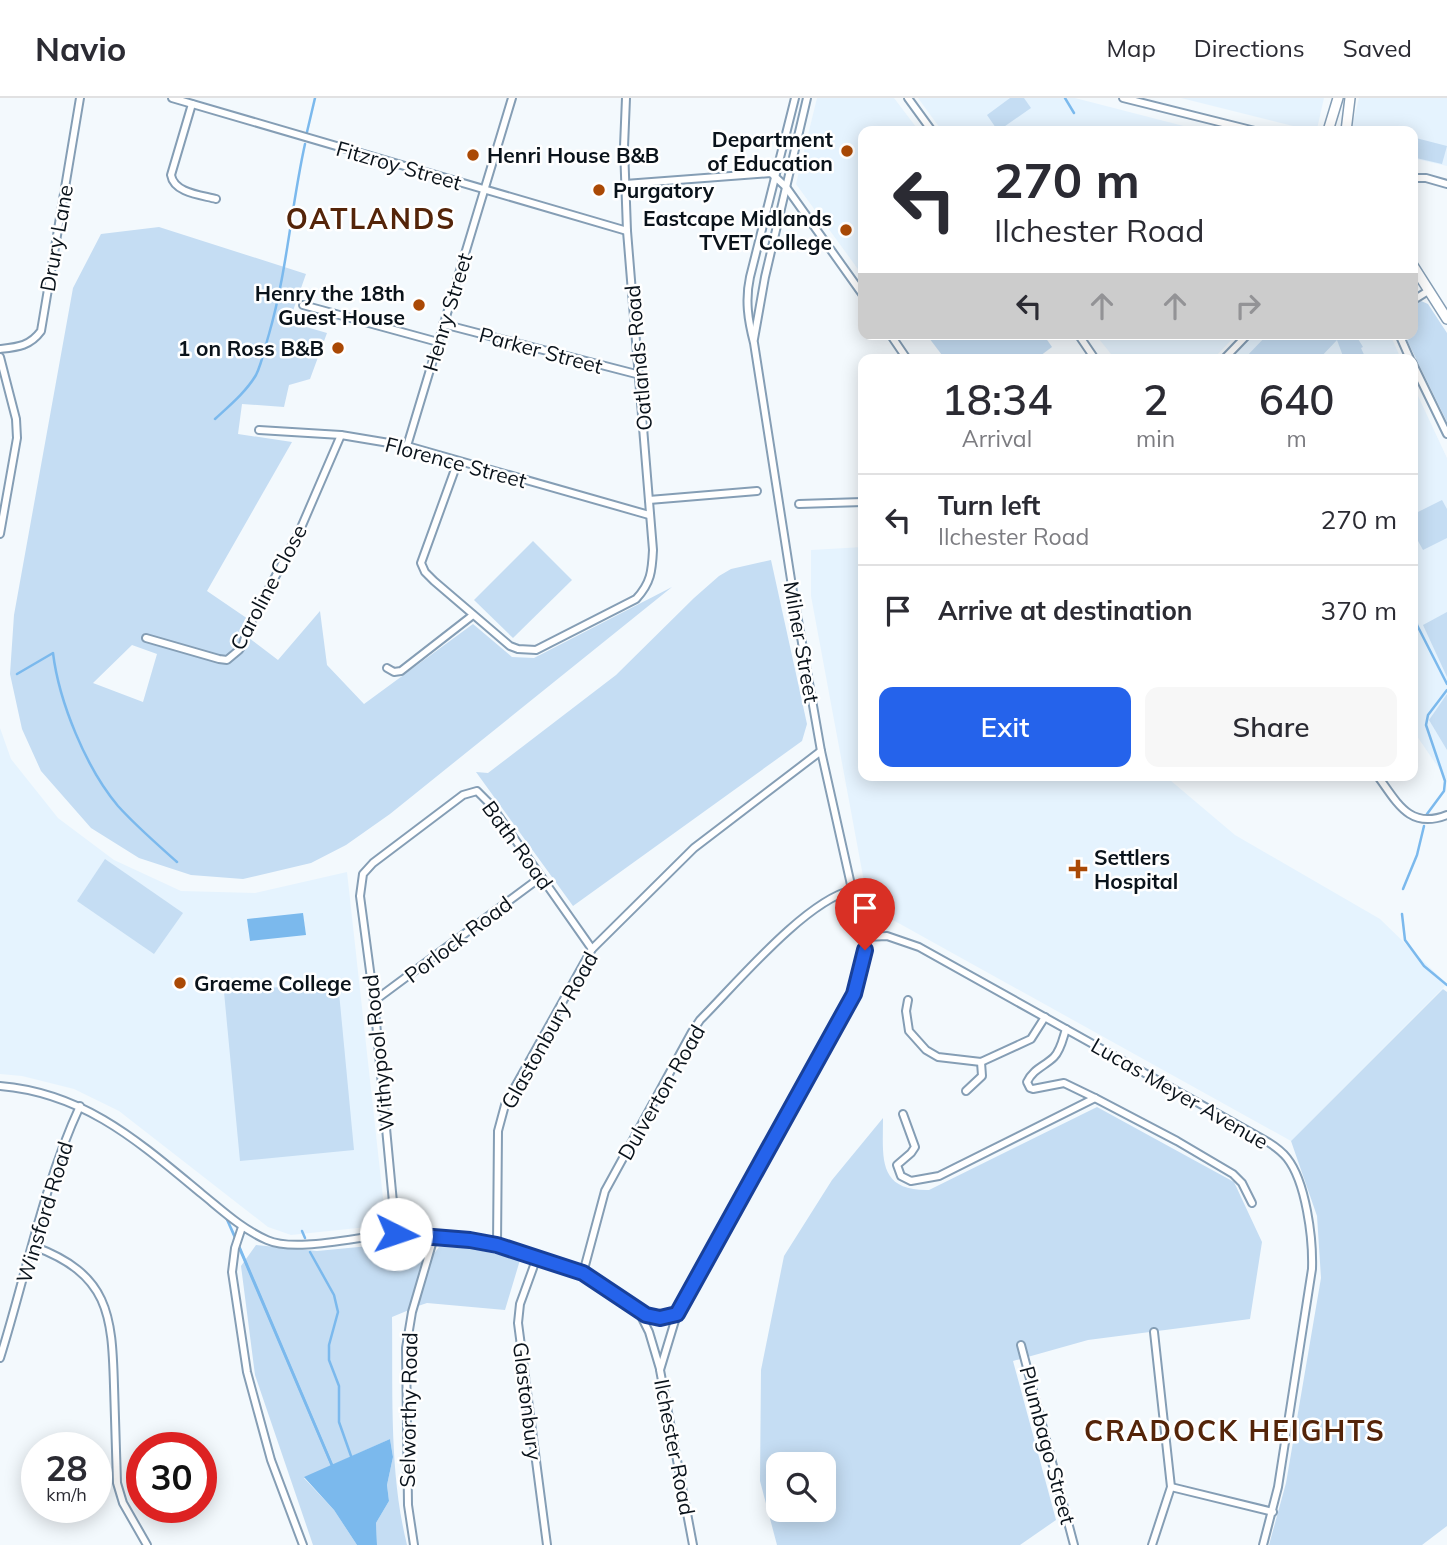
<!DOCTYPE html>
<html lang="en">
<head>
<meta charset="utf-8">
<style>
  body { margin:0; font-family:Mulish,sans-serif; background:#f7f7f7; color:#2b2b33; height:100vh; display:flex; flex-direction:column; font-size:26px; white-space:nowrap }
  * { box-sizing:border-box; margin:0 }
  p { font-size:23px; color:#7c7c81 }
  .icon { flex:none; width:38px; height:38px; fill:none; stroke:currentColor; stroke-width:2; stroke-linecap:round; stroke-linejoin:round }
  .map { position:relative; flex:1; overflow:hidden }
  .panel { position:absolute; left:858px; top:256px; width:560px; height:427px; display:flex; flex-direction:column; background:#fff; border-radius:14px; box-shadow:0 4px 18px #0003 }
  .panel>* { flex:none }
  .hud { position:absolute; left:858px; top:28px; width:560px; height:214px; border-radius:14px; box-shadow:0 4px 18px #0003; background:#fff; color:#2b2b33; overflow:hidden }
  .buttons { position:absolute; left:766px; top:1354px; display:grid; gap:14px }
  .buttons a { display:grid; place-items:center; width:70px; height:70px; border-radius:14px; background:#fff; box-shadow:0 4px 18px #0003; font-size:35px }
  .speed { position:absolute; left:21px; top:1334px; display:flex; gap:14px; font-size:35px; font-weight:700; text-align:center }
  .speed>* { display:grid; place-content:center; width:91px; height:91px; border-radius:50%; background:#fff; box-shadow:0 4px 18px #0003; line-height:1 }
  .speed small { font-size:18px; font-weight:400 }
  .speed .limit { border:10px solid #d22; background:#fff; color:#111 }
  .pin { position:absolute; display:grid; place-items:center; width:60px; height:60px; color:#fff; margin:-72px -30px; border-radius:50% 50% 50% 0; rotate:-45deg; box-shadow:0 0 7px #0007 }
  .pin .icon { rotate:45deg }
  .me { position:absolute; width:77px; margin:-38px; rotate:94deg; stroke-linejoin:round; filter:drop-shadow(0 0 5px #0008) }
  .turn { display:flex; align-items:center; gap:24px; height:147px; padding:0 21px; font-size:32px }
  .turn .icon { width:91px; height:91px; stroke-width:2.5 }
  .turn b { display:block; font-size:49px; line-height:60px }
  .lanes { display:flex; align-items:center; height:66px; padding:0 21px; background:#0003; justify-content:center; gap:35px; direction:ltr }
  .lanes .off { opacity:.35 }
  .eta { display:flex; justify-content:space-evenly; align-items:center; height:119px; text-align:center }
  .eta b { font-size:42px; font-weight:600; line-height:49px }
  .primary-button { display:flex; gap:14px; margin-top:auto; padding:14px 21px }
  .primary-button a { flex:1; height:80px; border-radius:14px; background:#2563eb; color:#fff; font-size:28px; font-weight:600; line-height:80px; text-align:center }
  .primary-button a+a { background:#f7f7f7; color:#2b2b33 }
  ul { padding:0; list-style:none }
  li { display:flex; align-items:center; gap:21px; height:91px; padding:0 21px; border-top:2px solid #e1e1e2 }
  li div { flex:1 }
  li b { display:block; font-size:26px }
  li em { font-style:normal }
  header { display:flex; align-items:center; gap:42px; box-sizing:border-box; height:98px; padding:0 35px; background:#fff; border-bottom:2px solid #e1e1e2 }
  header strong { font-size:33px }
  nav { display:flex; gap:38px; margin-inline-start:auto; font-size:24px }
  .map>svg:first-child { display:block }
  .built { fill:#e5f3fe }
  .green { fill:#c5ddf3; fill-rule:evenodd }
  .water { fill:#7bb9ed }
  .lines { fill:none; stroke-linecap:round; stroke-linejoin:round }
  .stream { stroke:#7bb9ed; stroke-width:2.5 }
  .minor-casing { stroke:#859eb5; stroke-width:10 }
  .secondary-casing { stroke:#859eb5; stroke-width:12 }
  .minor { stroke:#fff; stroke-width:6 }
  .secondary { stroke:#fff; stroke-width:9 }
  .route-casing { stroke:#184099; stroke-width:18 }
  .route { stroke:#2563eb; stroke-width:12 }
  .poi-dot { fill:#aa4905; stroke:#fff; stroke-width:2.5 }
  .labels { text-anchor:middle; dominant-baseline:central; stroke-width:5; stroke-linejoin:round; paint-order:stroke }
  .poi-label { font-size:21px; font-weight:bold; fill:#0a131b; stroke:#fff; text-anchor:end }
  .street-label { font-size:21px; fill:#0a131b; stroke:#fff }
  .district-label { font-size:28px; font-weight:bold; letter-spacing:2px; fill:#542409; stroke:#fff }
</style>
</head>
<body>
<header>
<strong>Navio</strong>
<nav><a>Map</a><a>Directions</a><a>Saved</a></nav>
</header>
<div class="map">
<svg width="1447" height="1447" viewBox="0 0 1447 1447">
  <rect width="100%" height="100%" fill="#f3f9fd"/>
  <!-- built -->
  <g class="built">
    <path d="M817,0H894L919,33H863V178L796,86Z"/>
    <path d="M918,0H1075L1203,33H942Z"/>
    <path d="M1181,0H1324L1317,31L1313,33Z"/>
    <path d="M1359,0H1447V68L1412,60V33H1353L1352,28Z"/>
    <path d="M1095,236H1237L1213,261H1115Z"/>
    <path d="M1254,236H1390L1401,261H1231Z"/>
    <path d="M1412,285L1447,360V682L1412,631Z"/>
    <path d="M863,449V677H1164L1235,737L1380,821L1447,886L1291,1043L875,812L868,805L811,498V452Z"/>
    <path d="M0,630L11,661L58,720L114,762L181,793L255,795L347,774L386,1127L291,1137L268,1129L119,1013L74,991L22,978L0,976Z"/>
  </g>
  <!-- green -->
  <g class="green">
    <path d="M1010,0H1024L1031,10L998,33L987,17Z"/>
    <path d="M1412,39L1447,48L1442,66L1412,59Z"/>
    <path d="M159,129L306,176L289,224L327,235L310,281L289,287L284,309L242,306L238,336L292,344L207,493L248,521L241,534L278,562L320,513L327,567L364,606L473,526L512,559L534,560L672,489L390,716L346,747L311,765L243,781L191,777L139,760L91,730L41,673L22,631L10,576L14,517L73,190L101,136ZM132,547L157,556L143,604L93,585Z"/>
    <path d="M1421,203L1428,206L1447,235V324L1404,236H1412V209Z"/>
    <path d="M926,236H1043L1052,249L1036,261H945Z"/>
    <path d="M1268,236H1355L1363,249L1361,250L1366,261H1344L1337,242L1319,261H1244Z"/>
    <path d="M1442,402L1447,411V440L1423,452L1412,432V417Z"/>
    <path d="M533,443L572,482L513,540L474,502Z"/>
    <path d="M771,462L807,626L802,643L573,808L476,674L488,675L616,577L694,500L719,478L731,471Z"/>
    <path d="M1447,514V579L1423,527Z"/>
    <path d="M1447,596V652L1429,622Z"/>
    <path d="M105,761L183,815L154,856L77,803Z"/>
    <path d="M338,884L354,1052L240,1063L224,894Z"/>
    <path d="M1443,891L1447,894V1428L1422,1447H1269L1286,1385L1321,1180L1317,1118L1291,1043Z"/>
    <path d="M1097,1009L1234,1084L1262,1144L1250,1221L1088,1242L1013,1263L1056,1422L1020,1447H777L760,1383L761,1272L784,1158L832,1082L883,1020C883,1060 877,1093 929,1092ZM779,1367H824V1412H779Z"/>
    <path d="M390,1146L426,1148L409,1212L392,1219C393,1294 389,1374 407,1447H377L376,1425L389,1403L387,1387L393,1359L390,1341L304,1380L334,1412L357,1447H313L255,1277L241,1168L256,1147L317,1153Z"/>
    <path d="M439,1149L470,1150L520,1162L505,1212L427,1205L418,1208L432,1158Z"/>
  </g>
  <!-- water -->
  <g class="water">
    <path d="M303,815L306,837L250,843L247,821Z"/>
    <path d="M390,1341L393,1359L387,1387L389,1403L376,1425L377,1447H357L334,1412L304,1379Z"/>
  </g>
  <g class="lines">
    <!-- stream -->
    <g class="stream">
      <path d="M1065,0L1074,15"/>
      <path d="M307,34L315,0"/>
      <path d="M215,321C229,308 246,294 256,277C262,265 265,249 269,236C287,174 291,109 305,46"/>
      <path d="M1412,490L1417,527L1447,586"/>
      <path d="M17,576L53,555C59,604 86,670 118,708C136,728 157,746 177,764"/>
      <path d="M1427,716L1444,693L1445,683L1426,627L1428,617L1447,592"/>
      <path d="M1403,791L1417,757L1424,728"/>
      <path d="M1402,816L1405,842L1424,868L1447,887"/>
      <path d="M302,1133L305,1140"/>
      <path d="M236,1141L225,1117L236,1142"/>
      <path d="M238,1147L333,1370"/>
      <path d="M239,1148L332,1367"/>
      <path d="M310,1154L334,1197L338,1214L329,1247V1262L339,1288V1324L351,1358"/>
    </g>
    <defs>
      <g id="minor">
        <path d="M172,0L627,133"/>
        <path d="M908,0L932,33"/>
        <path d="M1123,0L1255,33"/>
        <path d="M192,6L171,77C174,95 201,97 216,101"/>
        <path d="M1412,80H1426L1447,86"/>
        <path d="M625,86L771,75L786,89L863,197"/>
        <path d="M1412,203L1428,193"/>
        <path d="M303,207L438,244"/>
        <path d="M443,226L640,277"/>
        <path d="M890,236L907,261"/>
        <path d="M1078,236L1095,261"/>
        <path d="M1399,236L1410,261"/>
        <path d="M754,241L765,179L807,0"/>
        <path d="M0,251C18,249 30,248 41,233L80,0"/>
        <path d="M0,259L16,321L17,340L0,436"/>
        <path d="M1224,261L1248,236"/>
        <path d="M1412,264L1447,336"/>
        <path d="M259,332L341,337L407,348L649,417"/>
        <path d="M407,348L512,0"/>
        <path d="M458,363L421,465L425,474L434,483L510,548L518,551L536,552L636,501C651,485 652,473 653,452L627,133L624,49L626,0"/>
        <path d="M649,402L757,393"/>
        <path d="M799,406L863,404"/>
        <path d="M146,540L219,561L227,562L239,552L243,546L247,532L300,432L341,337"/>
        <path d="M387,570L394,574L401,573L473,517"/>
        <path d="M1377,677C1397,704 1409,732 1447,717"/>
        <path d="M866,839L887,838L919,849L1261,1040C1270,1045 1280,1051 1287,1060C1306,1084 1313,1140 1312,1171L1278,1389L1263,1447"/>
        <path d="M908,902L906,913L909,933L926,952L938,959L981,964L1031,941L1045,919"/>
        <path d="M374,903L541,779"/>
        <path d="M1066,931C1063,940 1061,952 1054,959C1045,968 1033,971 1027,984L1030,990L1033,991L1064,985L1095,1000L1177,1043L1233,1076L1242,1085L1252,1105"/>
        <path d="M0,988C85,995 139,1044 202,1096C223,1113 242,1131 267,1142C296,1155 359,1138 393,1136C425,1135 461,1140 493,1146C509,1150 523,1158 538,1162C553,1166 570,1168 584,1176C617,1195 635,1227 677,1216"/>
        <path d="M966,993L982,978L981,964"/>
        <path d="M903,1016L915,1049L911,1055L897,1067L901,1078L911,1083L939,1078L1095,1000"/>
        <path d="M242,1129L235,1150L232,1174L247,1274L271,1362L303,1447"/>
        <path d="M396,1136L374,903L360,798L363,776L373,765L463,697L477,693L490,706L592,851"/>
        <path d="M497,1147L498,1033L505,1007L592,851L694,750L821,653"/>
        <path d="M33,1148C109,1176 112,1216 114,1288C115,1321 116,1353 117,1385L123,1405L147,1447"/>
        <path d="M536,1162L520,1206L518,1225L547,1447"/>
        <path d="M583,1175L605,1093L692,934L700,922C736,886 805,803 852,792"/>
        <path d="M639,1214L649,1234L660,1271"/>
        <path d="M1021,1247L1074,1447"/>
        <path d="M0,1260C26,1177 43,1088 80,1008"/>
        <path d="M1171,1389L1273,1414"/>
        <path d="M414,1447L408,1407L406,1250L412,1214L434,1139"/>
        <path d="M693,1447L660,1272L677,1216L854,896C862,873 871,849 860,827L821,653L792,488L754,245C748,222 745,202 750,179L795,0"/>
        <path d="M1152,1447L1171,1389L1154,1234"/>
      </g>
      <g id="secondary">
        <path d="M1328,33L1338,0"/>
        <path d="M1346,33L1350,0"/>
        <path d="M1412,166L1447,221"/>
      </g>
    </defs>
    <!-- minor casing -->
    <use href="#minor" class="minor-casing"/>
    <!-- secondary casing -->
    <use href="#secondary" class="secondary-casing"/>
    <!-- minor -->
    <use href="#minor" class="minor"/>
    <!-- secondary -->
    <use href="#secondary" class="secondary"/>
  </g>
  <g class="lines">
    <defs>
      <path id="route" d="M396,1136L470,1142L497,1147L583,1175L646,1217L660,1220L677,1216L854,896L865,852"/>
    </defs>
    <!-- route casing -->
    <use href="#route" class="route-casing"/>
    <!-- route -->
    <use href="#route" class="route"/>
  </g>
  <!-- markers -->
  <g class="poi-dot">
    <circle cx="847" cy="53" r="7"/>
    <circle cx="473" cy="57" r="7"/>
    <circle cx="599" cy="92" r="7"/>
    <circle cx="846" cy="132" r="7"/>
    <circle cx="419" cy="207" r="7"/>
    <circle cx="338" cy="250" r="7"/>
    <path d="M1074.5 760.5h7v7h7v7h-7v7h-7v-7h-7v-7h7z"/>
    <circle cx="180" cy="885" r="7"/>
  </g>
  <g class="labels">
    <!-- poi labels -->
    <g class="poi-label">
      <text x="833" y="41">Department<tspan x="833" dy="24">of Education</tspan></text>
      <text x="487" y="57" text-anchor="start">Henri House B&amp;B</text>
      <text x="613" y="92" text-anchor="start">Purgatory</text>
      <text x="832" y="120">Eastcape Midlands<tspan x="832" dy="24">TVET College</tspan></text>
      <text x="405" y="195">Henry the 18th<tspan x="405" dy="24">Guest House</tspan></text>
      <text x="324" y="250">1 on Ross B&amp;B</text>
      <text x="1094" y="759" text-anchor="start">Settlers<tspan x="1094" dy="24">Hospital</tspan></text>
      <text x="194" y="885" text-anchor="start">Graeme College</text>
    </g>
    <!-- street labels -->
    <g class="street-label">
      <text transform="translate(399 67) rotate(16)">Fitzroy Street</text>
      <text transform="translate(56 140) rotate(-80)">Drury Lane</text>
      <text transform="translate(447 214) rotate(-73)">Henry Street</text>
      <text transform="translate(541 252) rotate(15)">Parker Street</text>
      <text transform="translate(638 260) rotate(-95)">Oatlands Road</text>
      <text transform="translate(456 364) rotate(15)">Florence Street</text>
      <text transform="translate(268 489) rotate(-62)">Caroline Close</text>
      <text transform="translate(802 544) rotate(80)">Milner Street</text>
      <text transform="translate(518 747) rotate(54)">Bath Road</text>
      <text transform="translate(458 841) rotate(-37)">Porlock Road</text>
      <text transform="translate(549 932) rotate(-61)">Glastonbury Road</text>
      <text transform="translate(378 955) rotate(-96)">Withypool Road</text>
      <text transform="translate(661 994) rotate(-60)">Dulverton Road</text>
      <text transform="translate(1180 995) rotate(30)">Lucas Meyer Avenue</text>
      <text transform="translate(44 1114) rotate(-73)">Winsford Road</text>
      <text transform="translate(528 1303) rotate(83)">Glastonbury</text>
      <text transform="translate(408 1312) rotate(-89)">Selworthy Road</text>
      <text transform="translate(1048 1347) rotate(75)">Plumbago Street</text>
      <text transform="translate(675 1349) rotate(79)">Ilchester Road</text>
    </g>
    <!-- district labels -->
    <g class="district-label">
      <text x="371" y="120">OATLANDS</text>
      <text x="1235" y="1332">CRADOCK HEIGHTS</text>
    </g>
  </g>
</svg>
<div class="buttons">
<a><svg class="icon" aria-label="search" viewBox="0 0 24 24"><circle cx="10" cy="10" r="6"/><path d="M15 15l6 6"/></svg></a>
</div>
<div class="speed"><div>28<small>km/h</small></div><div class="limit">30</div></div>
<div class="pin" style="left:865px;top:852px;background:#d93025"><svg class="icon" aria-label="arrive" viewBox="0 0 24 24"><path d="M6 21V4h12l-3 4 3 4H6"/></svg></div>
<svg class="me" style="left:396px;top:1136px" viewBox="-20 -20 40 40"><circle r="19" fill="#fff"/><path d="M0-13L10 11 0 6-10 11z" fill="#2563eb"/></svg>
<div class="hud">
<div class="turn"><svg class="icon" aria-label="left" viewBox="0 0 24 24"><path d="M17 20v-9H6M10 6l-5 5 5 5"/></svg><div><b>270 m</b>Ilchester Road</div></div>
<div class="lanes"><svg class="icon" aria-label="left" viewBox="0 0 24 24"><path d="M17 20v-9H6M10 6l-5 5 5 5"/></svg><svg class="icon off" aria-label="ahead" viewBox="0 0 24 24"><path d="M12 20V5M6 11l6-6 6 6"/></svg><svg class="icon off" aria-label="ahead" viewBox="0 0 24 24"><path d="M12 20V5M6 11l6-6 6 6"/></svg><svg class="icon off" aria-label="right" viewBox="0 0 24 24"><path d="M7 20v-9h11M14 6l5 5-5 5"/></svg></div>
</div>
<section class="panel">
<div class="eta">
<div><b>18:34</b><p>Arrival</p></div>
<div><b>2</b><p>min</p></div>
<div><b>640</b><p>m</p></div>
</div>
<ul>
<li><svg class="icon" aria-label="left" viewBox="0 0 24 24"><path d="M17 20v-9H6M10 6l-5 5 5 5"/></svg><div><b>Turn left</b><p>Ilchester Road</p></div><em>270 m</em></li>
<li><svg class="icon" aria-label="arrive" viewBox="0 0 24 24"><path d="M6 21V4h12l-3 4 3 4H6"/></svg><div><b>Arrive at destination</b></div><em>370 m</em></li>
</ul>
<div class="primary-button"><a>Exit</a><a>Share</a></div>
</section>
</div>
</body>
</html>
